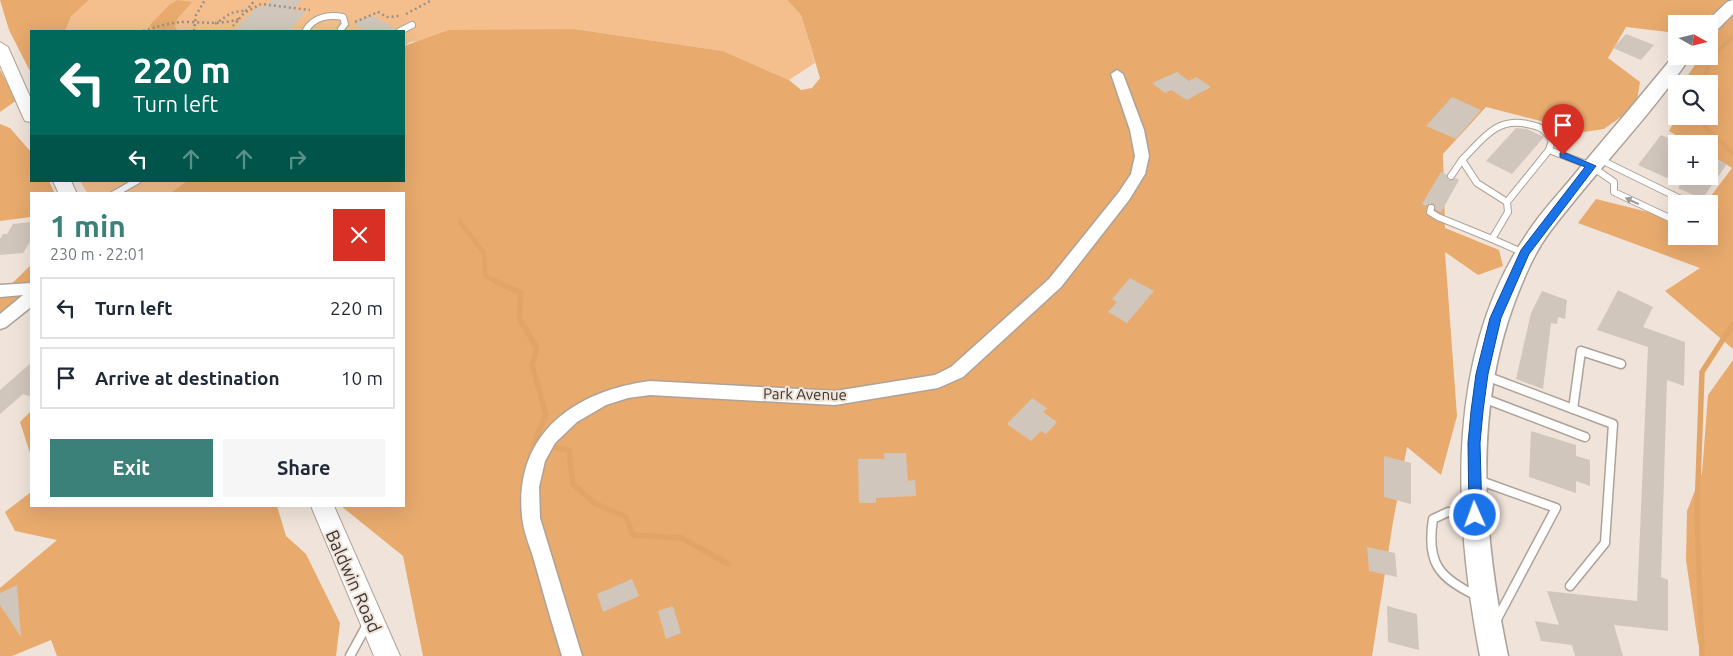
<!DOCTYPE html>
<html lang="en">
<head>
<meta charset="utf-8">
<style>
  body { margin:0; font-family:Ubuntu,sans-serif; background:#f6f6f7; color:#1f2937; height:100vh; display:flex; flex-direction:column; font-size:19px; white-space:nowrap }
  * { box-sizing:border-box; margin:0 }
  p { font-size:16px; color:#747a83 }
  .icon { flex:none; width:28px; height:28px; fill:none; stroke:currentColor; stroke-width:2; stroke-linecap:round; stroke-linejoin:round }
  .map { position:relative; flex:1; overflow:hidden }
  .drawer { position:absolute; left:30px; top:192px; width:375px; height:315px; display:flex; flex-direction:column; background:#fff; border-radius:0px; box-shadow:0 5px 20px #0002 }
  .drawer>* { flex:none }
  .hud { position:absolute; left:30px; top:30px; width:375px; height:152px; border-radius:0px; box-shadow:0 5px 20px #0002; background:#00695c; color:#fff; overflow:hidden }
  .needle { width:32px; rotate:98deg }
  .tools { position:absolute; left:1668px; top:15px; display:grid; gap:10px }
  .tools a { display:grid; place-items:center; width:50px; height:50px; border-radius:0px; background:#fff; box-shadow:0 5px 20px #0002; font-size:25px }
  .pin { position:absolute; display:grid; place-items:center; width:42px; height:42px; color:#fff; margin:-51px -21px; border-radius:50% 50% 50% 0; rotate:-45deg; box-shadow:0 0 5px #0007 }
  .pin .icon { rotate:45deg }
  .me { position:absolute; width:55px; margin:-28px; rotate:358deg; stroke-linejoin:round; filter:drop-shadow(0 0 4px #0008) }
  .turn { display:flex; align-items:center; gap:18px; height:105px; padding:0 20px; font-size:22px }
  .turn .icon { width:65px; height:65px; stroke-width:2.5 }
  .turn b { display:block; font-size:35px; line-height:42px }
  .lanes { display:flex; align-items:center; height:48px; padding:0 20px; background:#0003; justify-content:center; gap:25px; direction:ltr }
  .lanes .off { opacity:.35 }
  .round { display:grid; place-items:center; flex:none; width:52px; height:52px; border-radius:0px; background:#f6f6f7 }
  .summary { display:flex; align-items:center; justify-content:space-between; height:85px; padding:0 20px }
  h1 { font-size:30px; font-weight:600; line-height:38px; color:#3b8179 }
  .action { display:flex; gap:10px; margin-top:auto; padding:10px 20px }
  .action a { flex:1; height:58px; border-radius:0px; background:#3b8179; color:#fff; font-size:20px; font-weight:600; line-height:58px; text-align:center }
  .action a+a { background:#f6f6f7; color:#1f2937 }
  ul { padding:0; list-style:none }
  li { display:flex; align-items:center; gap:15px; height:62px; margin:0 10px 8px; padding:0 10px; border:2px solid #e0e1e3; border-radius:0px }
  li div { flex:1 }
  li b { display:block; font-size:19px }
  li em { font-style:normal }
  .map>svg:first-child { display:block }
  .green { fill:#f4bf8d }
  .forest { fill:#e8aa6d }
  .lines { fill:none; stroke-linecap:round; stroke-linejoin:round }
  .stream-far1 { stroke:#e2a567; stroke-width:4.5 }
  .stream { stroke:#e2a567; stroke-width:5.5 }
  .building { fill:#d1c6bb }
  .service-far1-casing { stroke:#aea298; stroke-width:8 }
  .service-casing { stroke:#aea298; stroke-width:11 }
  .minor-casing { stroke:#aea298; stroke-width:3 }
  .tertiary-casing { stroke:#aea298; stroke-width:2 }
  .secondary-casing { stroke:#aea298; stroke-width:3 }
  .path { stroke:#99918a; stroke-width:2.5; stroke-dasharray:2 3; stroke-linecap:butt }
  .service-far1 { stroke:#fff; stroke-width:6 }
  .service { stroke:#fff; stroke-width:8 }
  .minor { fill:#fff; fill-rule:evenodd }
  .tertiary { fill:#fff; fill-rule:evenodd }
  .secondary { fill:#fff; fill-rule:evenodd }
  .oneway { fill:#9c9a98 }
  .route { fill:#1a73e8; stroke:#114b97 }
  .labels { text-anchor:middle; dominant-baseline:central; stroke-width:4; stroke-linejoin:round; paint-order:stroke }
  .street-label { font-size:15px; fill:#393531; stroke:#f0e4da }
  .near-street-label { font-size:18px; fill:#393531; stroke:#f0e4da }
</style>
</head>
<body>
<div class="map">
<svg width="1733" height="656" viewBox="0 0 1733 656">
  <rect width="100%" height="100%" fill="#f0e4da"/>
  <!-- green -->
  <g class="green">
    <path d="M66,0H787L801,15L815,63L789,80L723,51L574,29L410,42L404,46V31H44Z"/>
    <path d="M80,181H187L169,194H88Z"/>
  </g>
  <!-- forest -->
  <g class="forest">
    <path d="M0,0H89L71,16L65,31H31V73L9,30Z"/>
    <path d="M177,0L192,2L177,19L175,27L178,31H152L150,25L169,5Z"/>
    <path d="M787,0H1732L1698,24H1676V33L1626,27L1608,58L1640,82L1636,106L1604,129L1584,132L1486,107L1443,154L1445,228L1499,250L1503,266L1478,275L1445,252L1457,416L1441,475L1407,447L1393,522L1372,656H423L403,556L341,506H404V194H169L187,181H404V46L449,30L574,29L723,51L789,80L801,90L812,88L820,78L801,15Z"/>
    <path d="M1733,10V349L1665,291L1700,268L1578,223L1596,199L1676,219V236H1709V204H1705L1732,168L1709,154V144H1690L1669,131L1677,116H1709V84H1682L1701,56H1709V45Z"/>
    <path d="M0,70L17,100L0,112Z"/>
    <path d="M0,124L10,128L31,152V181H49L55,194H31V217L0,221Z"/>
    <path d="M31,265V294L0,318V295Z"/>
    <path d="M1733,360V656H1703L1698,643L1686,560L1687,511L1702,473L1708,395Z"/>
    <path d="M31,411V456L20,422Z"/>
    <path d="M31,492V506H277L286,536L306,554L340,623L336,656H57L51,640L12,656H0V588L57,540L15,531L5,512Z"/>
  </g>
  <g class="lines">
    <!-- stream-far1 -->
    <g class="stream-far1">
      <path d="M1704,84L1709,60L1733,36"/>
      <path d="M1704,116L1705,127L1733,153"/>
      <path d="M460,222L484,253L485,276L498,282"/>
    </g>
    <!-- stream -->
    <g class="stream">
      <path d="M495,281L521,293L519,318L537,348L532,365L546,415L533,445"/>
      <path d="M557,448L569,450L573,484L594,503L626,517L633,535L682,538L728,564"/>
      <path d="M1702,656L1697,511L1702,372L1733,324"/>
    </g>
  </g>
  <!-- building -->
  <g class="building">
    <path d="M272,0H302L293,10L306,11L290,31H233L257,7H264Z"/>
    <path d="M372,15L395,29V31H365L354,24Z"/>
    <path d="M1626,34L1654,45L1641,60L1613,48Z"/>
    <path d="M1177,72L1189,81L1196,77L1211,87L1187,100L1171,90L1165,93L1152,83Z"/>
    <path d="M1452,97L1481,110L1456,139L1426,126Z"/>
    <path d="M1516,128L1527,129L1544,137L1512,174L1486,161Z"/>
    <path d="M1661,135L1676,141V182L1638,165Z"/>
    <path d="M1709,156L1727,164L1702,199L1678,188L1687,176H1709Z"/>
    <path d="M1441,172L1446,174L1449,180L1456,178L1459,180L1441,212L1436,210L1433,203L1426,206L1422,204Z"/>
    <path d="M31,222V240L23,253L0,255V239L3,234H7L13,224Z"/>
    <path d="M1130,278L1154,291L1127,323L1108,312L1117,302L1112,299Z"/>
    <path d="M1618,290L1653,307L1643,327L1685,342L1684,386L1667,380L1661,577L1668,580V631L1614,625L1623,656H1575L1572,645L1541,641L1535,621L1559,625L1547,591L1637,601L1648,347L1597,330Z"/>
    <path d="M1542,291L1567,300L1565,319L1558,317L1557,324L1551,323L1543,389L1516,379L1531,313Z"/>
    <path d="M31,363V397L23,394L0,414V390Z"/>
    <path d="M1032,398L1047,408L1043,412L1057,422L1046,434L1041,431L1031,441L1007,424Z"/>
    <path d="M1531,431L1576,445V456L1590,460V486L1576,481V493L1529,477Z"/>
    <path d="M884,453H906L908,481L915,480L916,496L876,498V503H859L858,459H885Z"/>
    <path d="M1384,456L1411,463V504L1384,497Z"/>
    <path d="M1367,547L1395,553L1397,577L1369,571Z"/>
    <path d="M632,579L639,596L603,612L597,594Z"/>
    <path d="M17,585L21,637L0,605V593Z"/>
    <path d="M673,606L681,633L666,639L658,611Z"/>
    <path d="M1387,606L1417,614L1419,650L1388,642Z"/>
  </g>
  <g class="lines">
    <defs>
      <g id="service-far1">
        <path d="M306,30C314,17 329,14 343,17L345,24L341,29"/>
        <path d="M400,31L412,25"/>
        <path d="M1599,159L1691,204"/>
        <path d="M1451,176L1462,160"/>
        <path d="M114,194L137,181"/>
        <path d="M1507,202L1477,183L1462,160C1482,140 1496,117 1527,124C1542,127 1543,128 1552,140L1549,150"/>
        <path d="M1431,208L1430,212L1438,217L1492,239"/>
        <path d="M1524,253L1492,239L1508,212L1507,202L1549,150L1591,166L1614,182V192L1676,221"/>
      </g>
      <g id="service">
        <path d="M1486,376L1613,424L1605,543L1570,586"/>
        <path d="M1483,398L1585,437"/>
        <path d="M1573,409L1581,351L1621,364"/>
        <path d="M1478,480L1556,508L1496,621"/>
        <path d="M1471,514L1448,512L1433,519C1426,563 1439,578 1477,596"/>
        <path d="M350,656L368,623"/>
      </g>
      <g id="minor">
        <path d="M1117,70L1123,74L1144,130L1149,156L1145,174L1129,200L1061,287L963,377L938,388L835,405L650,395L628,398L606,405L577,422L555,443L545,461L539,487L540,518L582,656H562C552,624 543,592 534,560C530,546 523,531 522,516C514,433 575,391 650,381L835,391L935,375L951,367L1049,279L1119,192L1131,174L1135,156L1130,130L1111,74Z"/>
        <path d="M31,283V307L6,327L0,329V314L23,295L0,297V285Z"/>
      </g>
      <g id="tertiary">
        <path d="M0,42L8,47L31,99V122L25,121L23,117L0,65Z"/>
        <path d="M53,181H71L77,194H59Z"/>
        <path d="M311,506H334L400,656H374Z"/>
      </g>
      <g id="secondary">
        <path d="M1733,0V14L1715,32L1709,33V24H1704L1727,2Z"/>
        <path d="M1676,53V56H1691C1649,118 1594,173 1549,233C1534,253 1524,278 1515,301C1472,416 1484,539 1508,656H1480C1453,513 1444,349 1533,225C1547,205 1564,188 1579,169C1611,131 1644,92 1676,53Z"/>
      </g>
    </defs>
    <!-- service-far1 casing -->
    <use href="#service-far1" class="service-far1-casing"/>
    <!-- service casing -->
    <use href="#service" class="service-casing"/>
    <!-- minor casing -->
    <use href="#minor" class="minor-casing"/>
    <!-- tertiary casing -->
    <use href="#tertiary" class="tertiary-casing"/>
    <!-- secondary casing -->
    <use href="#secondary" class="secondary-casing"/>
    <!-- path -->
    <g class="path">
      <path d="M246,12L261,4L310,10"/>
      <path d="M406,14L432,0"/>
      <path d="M239,19L255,0"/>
      <path d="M355,22L378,12L387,17L400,16"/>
      <path d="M215,24L231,13L247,10"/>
      <path d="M143,31C157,27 170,22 185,22C204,22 220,25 239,19L233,26"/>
      <path d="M194,31L196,15L205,0"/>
    </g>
    <!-- service-far1 -->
    <use href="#service-far1" class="service-far1"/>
    <!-- service -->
    <use href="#service" class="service"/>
    <!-- minor -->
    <use href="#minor" class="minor"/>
    <!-- tertiary -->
    <use href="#tertiary" class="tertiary"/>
    <!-- secondary -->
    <use href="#secondary" class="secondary"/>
  </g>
  <!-- one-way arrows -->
  <defs><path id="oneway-solid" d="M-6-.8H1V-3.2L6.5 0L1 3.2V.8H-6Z" transform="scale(1.25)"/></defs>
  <use class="oneway" href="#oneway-solid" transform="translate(1632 201) rotate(-155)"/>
  <!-- route -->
  <path class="route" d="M1563,152L1596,166L1529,254L1501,318L1488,374L1483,411L1480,443L1482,515L1480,519L1475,521L1471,519L1469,515L1468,443L1471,411L1476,374L1490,318L1521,250L1585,167L1560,157V153Z"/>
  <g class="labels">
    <!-- street labels -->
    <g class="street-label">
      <text transform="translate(805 394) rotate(1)">Park Avenue</text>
    </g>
    <!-- near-street labels -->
    <g class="near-street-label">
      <text transform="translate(354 581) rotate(66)">Baldwin Road</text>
    </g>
  </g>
</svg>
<div class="tools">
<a><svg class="needle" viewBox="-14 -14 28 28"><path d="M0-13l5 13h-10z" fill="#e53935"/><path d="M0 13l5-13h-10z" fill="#747a83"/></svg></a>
<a><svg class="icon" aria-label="search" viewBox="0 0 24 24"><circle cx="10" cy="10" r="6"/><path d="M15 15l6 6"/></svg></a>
<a>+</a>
<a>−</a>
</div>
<div class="pin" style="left:1563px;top:155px;background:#d93025"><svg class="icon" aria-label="arrive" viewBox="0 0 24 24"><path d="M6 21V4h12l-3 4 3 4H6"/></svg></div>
<svg class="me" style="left:1475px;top:515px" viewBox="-20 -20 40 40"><circle r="17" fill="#1a73e8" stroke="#fff" stroke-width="3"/><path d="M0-11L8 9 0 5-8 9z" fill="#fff"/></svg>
<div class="hud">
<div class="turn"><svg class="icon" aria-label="left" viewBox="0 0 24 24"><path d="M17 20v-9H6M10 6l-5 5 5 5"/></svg><div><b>220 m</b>Turn left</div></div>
<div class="lanes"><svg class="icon" aria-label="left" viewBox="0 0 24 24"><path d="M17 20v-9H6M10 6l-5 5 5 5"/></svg><svg class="icon off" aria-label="ahead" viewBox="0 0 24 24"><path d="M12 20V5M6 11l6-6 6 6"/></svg><svg class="icon off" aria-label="ahead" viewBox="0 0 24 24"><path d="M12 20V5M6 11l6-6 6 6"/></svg><svg class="icon off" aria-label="right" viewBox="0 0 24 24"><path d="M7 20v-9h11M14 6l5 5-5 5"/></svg></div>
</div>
<section class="drawer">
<div class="summary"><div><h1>1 min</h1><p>230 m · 22:01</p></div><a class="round" style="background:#d93025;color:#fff"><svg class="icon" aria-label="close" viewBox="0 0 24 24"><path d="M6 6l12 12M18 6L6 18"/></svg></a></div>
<ul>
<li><svg class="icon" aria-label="left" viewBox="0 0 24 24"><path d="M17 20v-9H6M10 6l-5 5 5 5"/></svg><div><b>Turn left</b></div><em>220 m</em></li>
<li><svg class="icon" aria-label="arrive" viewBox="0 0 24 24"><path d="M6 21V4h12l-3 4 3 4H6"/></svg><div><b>Arrive at destination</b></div><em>10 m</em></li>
</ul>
<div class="action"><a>Exit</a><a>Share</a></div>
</section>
</div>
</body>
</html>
